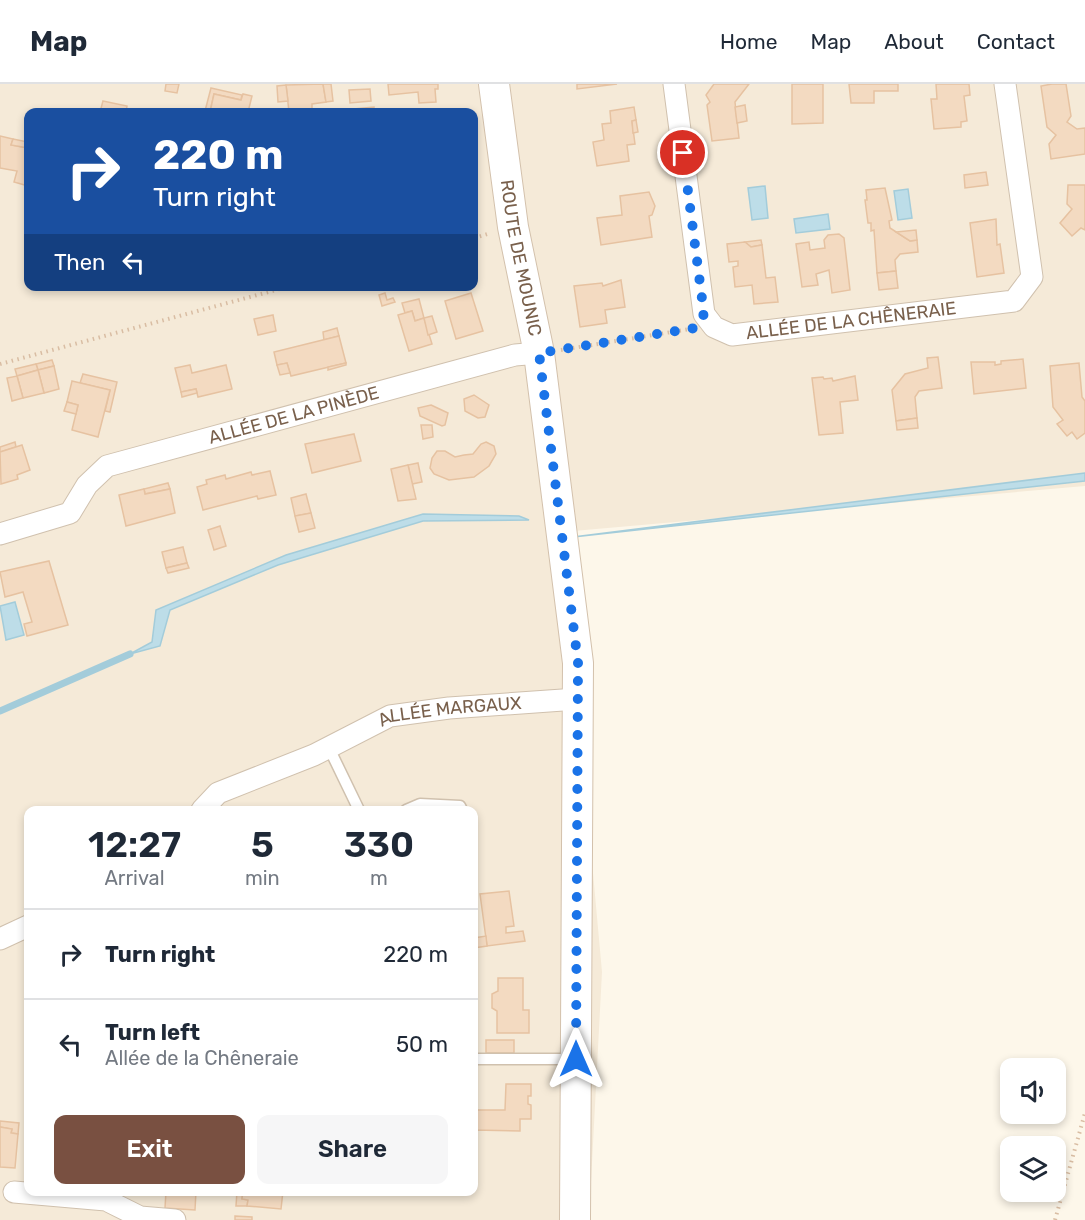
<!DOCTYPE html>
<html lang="en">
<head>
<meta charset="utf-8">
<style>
  body { margin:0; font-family:Rubik,sans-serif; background:#f6f6f7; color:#1f2937; height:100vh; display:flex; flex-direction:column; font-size:22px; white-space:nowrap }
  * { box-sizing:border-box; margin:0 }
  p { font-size:20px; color:#747a83 }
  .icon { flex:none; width:33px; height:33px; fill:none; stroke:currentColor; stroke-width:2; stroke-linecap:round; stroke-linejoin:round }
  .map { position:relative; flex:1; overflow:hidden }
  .side { position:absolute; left:24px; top:722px; width:454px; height:390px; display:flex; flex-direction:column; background:#fff; border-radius:12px; box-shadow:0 3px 9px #0003 }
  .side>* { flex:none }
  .banner { position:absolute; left:24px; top:24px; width:454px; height:183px; border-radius:12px; box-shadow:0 3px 9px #0003; background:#1a4fa0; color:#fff; overflow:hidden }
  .controls { position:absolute; left:1000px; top:974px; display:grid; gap:12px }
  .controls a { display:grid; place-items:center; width:66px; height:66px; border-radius:12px; background:#fff; box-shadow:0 3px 9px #0003; font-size:30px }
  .pin { position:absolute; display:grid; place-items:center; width:51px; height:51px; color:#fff; margin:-26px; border:3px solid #fff; border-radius:50%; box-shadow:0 2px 6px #0007 }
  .me { position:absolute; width:66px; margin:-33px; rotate:0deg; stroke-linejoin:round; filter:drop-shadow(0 0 4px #0008) }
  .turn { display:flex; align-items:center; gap:21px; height:126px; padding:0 30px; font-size:27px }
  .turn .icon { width:78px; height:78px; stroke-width:2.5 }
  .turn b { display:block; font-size:42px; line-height:51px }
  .then { display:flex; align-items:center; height:57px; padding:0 30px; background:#0003; gap:12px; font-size:22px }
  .eta { display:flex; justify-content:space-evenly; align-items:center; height:102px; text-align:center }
  .eta b { font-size:36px; font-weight:600; line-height:42px }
  .button { display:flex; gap:12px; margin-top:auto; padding:12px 30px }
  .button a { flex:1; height:69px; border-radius:12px; background:#795041; color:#fff; font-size:24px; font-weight:600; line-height:69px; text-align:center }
  .button a+a { background:#f6f6f7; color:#1f2937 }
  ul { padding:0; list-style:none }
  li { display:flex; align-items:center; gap:18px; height:90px; padding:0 30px; border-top:2px solid #e0e1e3 }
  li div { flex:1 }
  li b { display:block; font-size:22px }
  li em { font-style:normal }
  header { display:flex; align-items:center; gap:36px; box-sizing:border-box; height:84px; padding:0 30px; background:#fff; border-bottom:2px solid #e0e1e3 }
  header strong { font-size:28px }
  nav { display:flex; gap:33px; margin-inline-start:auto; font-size:21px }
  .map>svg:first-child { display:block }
  .residential { fill:#f5ead8; fill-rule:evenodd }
  .water { fill:#bddde8; stroke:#a3ccda; stroke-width:1.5 }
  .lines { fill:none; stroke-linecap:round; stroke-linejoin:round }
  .stream { stroke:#a3ccda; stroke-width:7 }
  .building { fill:#f3dac1; stroke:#e6c2a1; stroke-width:1.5 }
  .lane-casing { stroke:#d0c1ae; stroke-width:13 }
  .street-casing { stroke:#d0c1ae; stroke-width:23 }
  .secondary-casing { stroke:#d3c1ac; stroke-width:32 }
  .path { stroke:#d9bda3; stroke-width:4; stroke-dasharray:1.5 4.5; stroke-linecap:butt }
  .lane { stroke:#fff; stroke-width:10 }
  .street { stroke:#fff; stroke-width:21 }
  .secondary { stroke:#fff; stroke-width:30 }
  .route { stroke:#1a73e8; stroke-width:10; stroke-dasharray:0 18 }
  .labels { text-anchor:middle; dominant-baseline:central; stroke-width:4.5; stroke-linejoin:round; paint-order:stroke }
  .street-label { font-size:18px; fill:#79604c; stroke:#fffbf1 }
</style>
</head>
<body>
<header>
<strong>Map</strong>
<nav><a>Home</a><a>Map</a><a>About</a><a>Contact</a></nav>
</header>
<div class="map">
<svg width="1085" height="1136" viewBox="0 0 1085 1136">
  <rect width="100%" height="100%" fill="#fdf7ea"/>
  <!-- residential -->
  <path class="residential" d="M0,0H1085V402L562,448L602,888L589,1136H0ZM28,28H474V202H28ZM28,726H474V1107H28Z"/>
  <!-- water -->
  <g class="water">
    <path d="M765,102L768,134L752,136L748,104Z"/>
    <path d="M908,105L912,134L898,136L894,107Z"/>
    <path d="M828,130L830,145L796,149L794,135Z"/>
    <path d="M1085,389V397L573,453Z"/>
    <path d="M423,430L519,432L529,436L423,437L278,481L170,526L160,562L130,570L152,558L156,526L286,471Z"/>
    <path d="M15,518L24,551L6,556L0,522Z"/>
  </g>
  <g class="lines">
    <!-- stream -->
    <path class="stream" d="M0,627L130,570"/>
  </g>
  <!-- building -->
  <g class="building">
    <path d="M166,0H179L177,9L165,7Z"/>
    <path d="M323,0L326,18L312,20V28H289L286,1Z"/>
    <path d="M323,0H331L333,17L326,18Z"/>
    <path d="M388,0H438V5H435L436,18L419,19L418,8L389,11Z"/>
    <path d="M577,0H617L577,5Z"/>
    <path d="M714,0H749L735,18L739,54L712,57L707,21L710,18L706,11Z"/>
    <path d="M792,0H823V39L792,40Z"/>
    <path d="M849,0H898V7H874V19H851Z"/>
    <path d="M936,0H969L970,11L964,12L967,37L961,38V43L934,45L931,15H937Z"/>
    <path d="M1052,0H1066L1071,32L1067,38L1077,45L1085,44V70L1051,75L1049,60L1056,51L1047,43L1041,2Z"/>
    <path d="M286,1L288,17L278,18L277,2Z"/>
    <path d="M211,4L242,11L241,16L214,10L210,28L205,27Z"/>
    <path d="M370,5L371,17L350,19L349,6Z"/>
    <path d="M214,10L241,16L243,10L252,12L248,28H210Z"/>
    <path d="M103,17L127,22L126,28H100Z"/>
    <path d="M745,21L747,37L737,39L735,23Z"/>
    <path d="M374,23V28H354V25Z"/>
    <path d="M634,23L636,36L632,37L635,60L627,61L629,77L597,82L593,58L604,56L602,40L611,39L610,27Z"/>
    <path d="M636,36L638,48L633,49L632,37Z"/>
    <path d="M0,52L13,55L11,61L28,64V102L14,98L17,87L0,84Z"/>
    <path d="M13,55L28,58V64L11,61Z"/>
    <path d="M986,88L988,101L965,104L964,91Z"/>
    <path d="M1068,101H1085V146L1081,144L1072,152L1060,139L1072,125L1067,120Z"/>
    <path d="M885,104L892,136L889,137L890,144L910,157L917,156L918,168L900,170L895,176L896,187L877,189L874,146L871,147V139H868L865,116H867L866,106Z"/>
    <path d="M649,108L655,122L652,131L649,132L652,153L601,161L597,134L622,131L620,112Z"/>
    <path d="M996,135L997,161L1000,160L1004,189L977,193L970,139Z"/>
    <path d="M916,146L917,156L910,157L896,148Z"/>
    <path d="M839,150L844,154L850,206L832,209L829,186L816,190L818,201L802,203L796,160L809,158L810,166L825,164L824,156L828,151Z"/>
    <path d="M761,156L762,161L751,163L745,158Z"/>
    <path d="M745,158L751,163L762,161L766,194L775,193L778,218L754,220L752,201L735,203L733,183L738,182V177L729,178L727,160Z"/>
    <path d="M896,187L898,204L879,206L877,189Z"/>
    <path d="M621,196L625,223L605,226L607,239L580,243L574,202L602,199L603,202Z"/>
    <path d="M385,209L387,216L393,214L395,218L382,222L379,211Z"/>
    <path d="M471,209L483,247L456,255L445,217Z"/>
    <path d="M419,215L424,234L415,237L412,227L405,229L402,219Z"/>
    <path d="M412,227L415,237L424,234L432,260L409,267L398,231Z"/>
    <path d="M273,231L276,247L258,251L254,235Z"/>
    <path d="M432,232L437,248L428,251L424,234Z"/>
    <path d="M337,244L339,252L324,256L323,248Z"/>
    <path d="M339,252L346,279L291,292L287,279L277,281L274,268Z"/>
    <path d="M938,273L942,304L919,307L915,313L917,334L896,337L892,306L905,290L928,284L927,274Z"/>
    <path d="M1023,275L1026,304L974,310L971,278H995V281L1001,280V277Z"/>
    <path d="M52,276L54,282L38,286L36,280Z"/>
    <path d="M287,279L290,289L280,291L277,281Z"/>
    <path d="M346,279V281L328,286V283Z"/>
    <path d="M1079,279L1082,313L1085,317V349L1077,355L1072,348L1067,352L1057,340L1063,336L1053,323L1050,282Z"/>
    <path d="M36,280L38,286L17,292L15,285Z"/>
    <path d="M190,281L192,289L226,281L232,305L198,313L196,305L181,308L175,284Z"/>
    <path d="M54,282L59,305L44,309L38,286Z"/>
    <path d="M38,286L44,309L23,314L17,292Z"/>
    <path d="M83,290L117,298L110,328L105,327L110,306L80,299Z"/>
    <path d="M17,292L23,314L12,317L7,294Z"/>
    <path d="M855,292L858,316L840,318L843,349L819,351L812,294L823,293L824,295L832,294L833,297Z"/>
    <path d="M72,297L110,306L98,353L72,346L78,321L67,318Z"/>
    <path d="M196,305L197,309L182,313L181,308Z"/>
    <path d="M474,311L489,321L485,333L478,334L465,327L464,315Z"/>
    <path d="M67,318L78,321L76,330L64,327Z"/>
    <path d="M431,321L448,329L445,341L442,342L420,332L418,324Z"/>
    <path d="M917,334L918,344L897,346L896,337Z"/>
    <path d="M421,341H432L433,353L423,355Z"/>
    <path d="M354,350L361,377L312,389L305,360Z"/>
    <path d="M15,358L16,363L0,368V363Z"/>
    <path d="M486,358L494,362L496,370L489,382L474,393L449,396L434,390L430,384L432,374L437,367H445L455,373L464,371L473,370L481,360Z"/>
    <path d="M22,361L30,386L17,391L18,395L1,400L0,368Z"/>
    <path d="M418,379L422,398L412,400L408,381Z"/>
    <path d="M408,381L416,415L398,417L391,385Z"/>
    <path d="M270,387L276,411L258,415L257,412L203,426L197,403L207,400L206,396L225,391L226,395L251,388L252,391Z"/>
    <path d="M168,399L170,405L145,410L144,405Z"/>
    <path d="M144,405L145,410L170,405L175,429L126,442L119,411Z"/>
    <path d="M306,410L311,429L295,432L291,414Z"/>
    <path d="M311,429L315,444L299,448L295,432Z"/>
    <path d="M220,442L226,462L214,466L208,446Z"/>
    <path d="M183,463L187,479L166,484L162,468Z"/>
    <path d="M49,477L68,541L27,552L24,540L32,538L23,508L5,513L0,488Z"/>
    <path d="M187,479L189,484L168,489L166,484Z"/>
    <path d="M509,807L514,842L506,843V849L523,847L525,857L487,862L480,810Z"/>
    <path d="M486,852L487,862L474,864V854Z"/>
    <path d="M498,894H523V926H529V949H497V927L492,924V910L498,907Z"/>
    <rect x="486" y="956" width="28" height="13"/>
    <path d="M506,1000H531V1012H528V1020L531,1021V1035H520V1047L474,1046V1026H505Z"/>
    <path d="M0,1037L19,1039L18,1050L11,1049L12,1045L0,1043Z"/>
    <path d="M0,1043L12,1045L11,1049L18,1050L15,1084L0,1083Z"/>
    <path d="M166,1107H196L195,1126L165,1124Z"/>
    <path d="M237,1107H243L242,1115L248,1116L247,1122H236Z"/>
    <path d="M243,1107H283L281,1125L247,1122L248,1116L242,1115Z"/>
    <path d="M235,1132L252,1133V1136H235Z"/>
  </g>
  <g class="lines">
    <defs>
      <g id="lane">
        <path d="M329,664L359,726"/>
        <path d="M406,726L420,720L460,722L462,726"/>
        <path d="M474,975H575"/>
      </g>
      <g id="street">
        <path id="s1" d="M674,0L704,230L714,243L732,251L1014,217L1032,193L1005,0"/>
        <path id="s2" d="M0,450L70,429L87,401L107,382L515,271L539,269"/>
        <path id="s3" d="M202,726L218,709L314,671L390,632L449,624L577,615"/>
        <path d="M0,855L28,842"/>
        <path d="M14,1108L106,1116L140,1133L175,1136"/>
      </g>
      <g id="secondary">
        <path id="s4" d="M494,0L513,143L539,269L578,579L575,1136"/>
      </g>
    </defs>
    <!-- lane casing -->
    <use href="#lane" class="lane-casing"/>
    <!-- street casing -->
    <use href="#street" class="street-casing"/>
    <!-- secondary casing -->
    <use href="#secondary" class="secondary-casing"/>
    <!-- path -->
    <g class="path">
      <path d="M474,154L491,149"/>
      <path d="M561,266L690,245"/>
      <path d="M0,280L291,202"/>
      <path d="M1055,1136L1085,1029"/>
    </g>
    <!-- lane -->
    <use href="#lane" class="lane"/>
    <!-- street -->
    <use href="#street" class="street"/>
    <!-- secondary -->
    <use href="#secondary" class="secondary"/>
  </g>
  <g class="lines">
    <!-- route -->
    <path class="route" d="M576,975L578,579L539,269L695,244L704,230L683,69"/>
  </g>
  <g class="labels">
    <!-- street labels -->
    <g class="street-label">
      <text stroke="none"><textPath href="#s4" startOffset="176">ROUTE DE MOUNIC</textPath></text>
      <text stroke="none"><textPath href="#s1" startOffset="388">ALLÉE DE LA CHÊNERAIE</textPath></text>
      <text stroke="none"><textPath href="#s2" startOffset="327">ALLÉE DE LA PINÈDE</textPath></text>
      <text stroke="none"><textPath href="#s3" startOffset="272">ALLÉE MARGAUX</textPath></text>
    </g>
  </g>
</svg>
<div class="controls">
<a><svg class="icon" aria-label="sound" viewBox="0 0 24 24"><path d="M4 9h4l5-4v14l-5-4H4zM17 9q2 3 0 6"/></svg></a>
<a><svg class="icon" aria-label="layers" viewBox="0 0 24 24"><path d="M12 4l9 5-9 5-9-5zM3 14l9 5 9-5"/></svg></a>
</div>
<div class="pin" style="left:683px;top:69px;background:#d93025"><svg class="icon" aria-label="arrive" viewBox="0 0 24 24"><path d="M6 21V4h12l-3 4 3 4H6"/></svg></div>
<svg class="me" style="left:576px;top:975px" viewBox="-20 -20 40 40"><path d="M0-17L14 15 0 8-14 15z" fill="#1a73e8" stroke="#fff" stroke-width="4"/></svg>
<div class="banner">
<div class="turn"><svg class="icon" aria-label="right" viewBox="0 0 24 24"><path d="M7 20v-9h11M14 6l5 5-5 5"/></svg><div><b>220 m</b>Turn right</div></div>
<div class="then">Then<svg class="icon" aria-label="left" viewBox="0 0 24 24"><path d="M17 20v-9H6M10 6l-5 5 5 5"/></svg></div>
</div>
<section class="side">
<div class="eta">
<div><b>12:27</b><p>Arrival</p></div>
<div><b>5</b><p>min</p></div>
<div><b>330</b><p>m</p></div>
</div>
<ul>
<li><svg class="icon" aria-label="right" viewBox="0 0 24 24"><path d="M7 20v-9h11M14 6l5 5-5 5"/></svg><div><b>Turn right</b></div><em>220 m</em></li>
<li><svg class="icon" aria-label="left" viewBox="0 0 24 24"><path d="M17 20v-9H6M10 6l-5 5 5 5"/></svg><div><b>Turn left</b><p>Allée de la Chêneraie</p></div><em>50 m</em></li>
</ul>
<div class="button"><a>Exit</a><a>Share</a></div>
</section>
</div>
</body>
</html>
